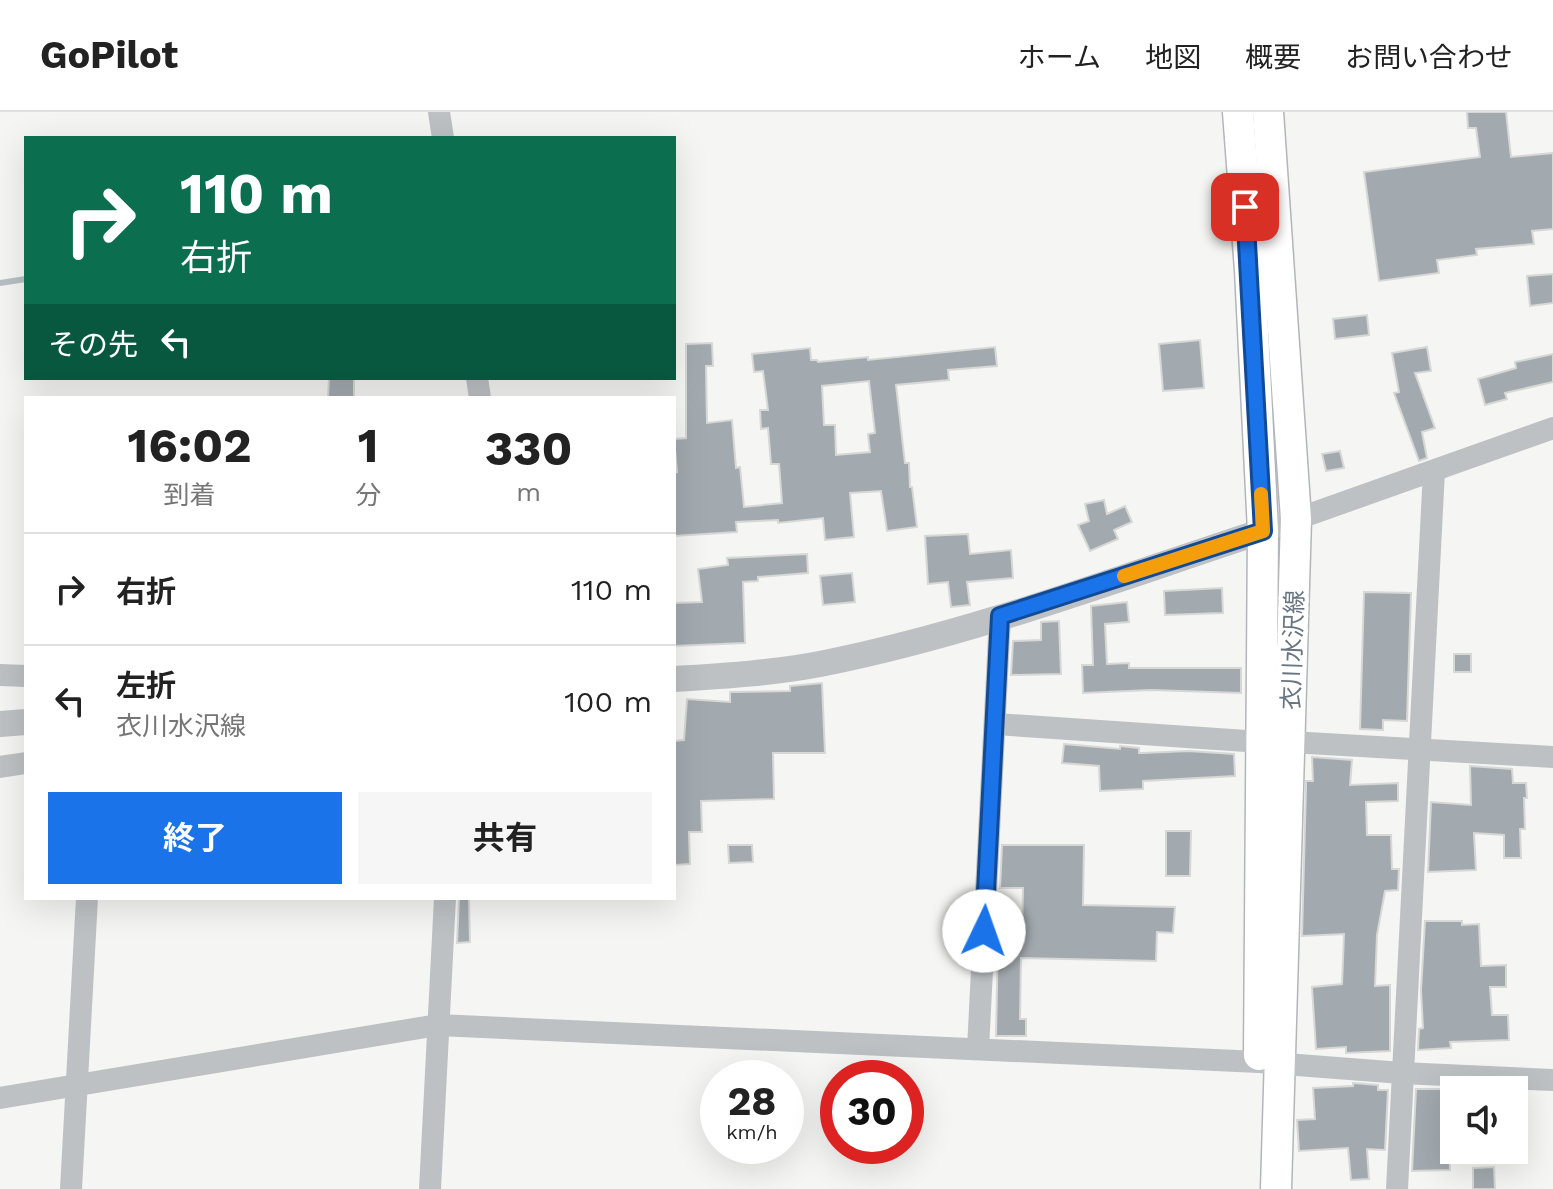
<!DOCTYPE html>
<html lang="ja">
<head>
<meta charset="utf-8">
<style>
  body { margin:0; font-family:"Work Sans","Noto Sans JP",sans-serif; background:#f6f6f6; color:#222; height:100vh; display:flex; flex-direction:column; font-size:30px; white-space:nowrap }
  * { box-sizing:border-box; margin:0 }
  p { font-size:26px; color:#767676 }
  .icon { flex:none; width:44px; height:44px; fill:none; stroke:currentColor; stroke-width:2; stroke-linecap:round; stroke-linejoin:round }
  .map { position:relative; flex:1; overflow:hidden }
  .side { position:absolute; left:24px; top:284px; width:652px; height:504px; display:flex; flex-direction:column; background:#fff; border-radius:0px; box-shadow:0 8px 32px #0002 }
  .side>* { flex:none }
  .hud { position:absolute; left:24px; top:24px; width:652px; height:244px; border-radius:0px; box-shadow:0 8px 32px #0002; background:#0b6e4f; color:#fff; overflow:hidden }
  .controls { position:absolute; left:1440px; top:964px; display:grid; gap:16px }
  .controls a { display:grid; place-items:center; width:88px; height:88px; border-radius:0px; background:#fff; box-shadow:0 8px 32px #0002; font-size:40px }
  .speed { position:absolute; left:700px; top:948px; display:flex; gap:16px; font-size:40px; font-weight:700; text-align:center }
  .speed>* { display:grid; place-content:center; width:104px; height:104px; border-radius:50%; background:#fff; box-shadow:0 8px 32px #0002; line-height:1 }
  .speed small { font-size:20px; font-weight:400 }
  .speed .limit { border:12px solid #d22; background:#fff; color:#111 }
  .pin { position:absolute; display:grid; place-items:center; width:68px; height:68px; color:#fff; margin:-34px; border-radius:16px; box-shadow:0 4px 12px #0006 }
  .me { position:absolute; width:88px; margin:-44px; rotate:3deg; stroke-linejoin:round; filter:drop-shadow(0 0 6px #0008) }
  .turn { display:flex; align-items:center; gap:28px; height:168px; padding:0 24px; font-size:36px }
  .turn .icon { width:104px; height:104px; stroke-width:2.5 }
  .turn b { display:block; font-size:56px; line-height:68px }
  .then { display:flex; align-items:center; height:76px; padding:0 24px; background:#0003; gap:16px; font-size:30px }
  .eta { display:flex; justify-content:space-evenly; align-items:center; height:136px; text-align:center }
  .eta b { font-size:48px; font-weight:700; line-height:56px }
  .primary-button { display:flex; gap:16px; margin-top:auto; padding:16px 24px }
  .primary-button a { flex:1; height:92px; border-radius:0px; background:#1a73e8; color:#fff; font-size:32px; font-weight:700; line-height:92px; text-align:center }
  .primary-button a+a { background:#f6f6f6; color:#222 }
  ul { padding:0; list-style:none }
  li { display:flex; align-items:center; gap:24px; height:112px; padding:0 24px; border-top:2px solid #e0e0e0 }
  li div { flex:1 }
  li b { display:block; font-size:30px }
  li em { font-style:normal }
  header { display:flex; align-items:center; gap:48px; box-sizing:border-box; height:112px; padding:0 40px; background:#fff; border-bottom:2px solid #e0e0e0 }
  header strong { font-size:38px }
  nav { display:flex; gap:44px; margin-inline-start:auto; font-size:28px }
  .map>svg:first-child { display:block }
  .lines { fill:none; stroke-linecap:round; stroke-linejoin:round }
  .stream { stroke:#b6bfc3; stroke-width:6 }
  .building { fill:#a3aaaf; stroke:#d7d7d5; stroke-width:2; fill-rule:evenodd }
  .secondary-casing { stroke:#b2b6ba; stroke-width:33 }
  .minor { stroke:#bdc1c4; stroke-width:22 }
  .tertiary { stroke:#bdc1c4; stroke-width:26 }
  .secondary { stroke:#fff; stroke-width:30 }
  .route-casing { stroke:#114b97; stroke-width:20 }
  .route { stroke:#1a73e8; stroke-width:14 }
  .slow { stroke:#f59e0b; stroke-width:14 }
  .labels { text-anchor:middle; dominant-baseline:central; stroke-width:8; stroke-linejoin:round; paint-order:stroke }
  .street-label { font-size:24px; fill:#687580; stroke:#fff }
</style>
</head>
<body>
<header>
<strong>GoPilot</strong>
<nav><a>ホーム</a><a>地図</a><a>概要</a><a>お問い合わせ</a></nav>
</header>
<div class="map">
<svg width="1553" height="1077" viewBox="0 0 1553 1077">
  <rect width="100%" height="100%" fill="#f5f5f3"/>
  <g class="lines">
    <!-- stream -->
    <path class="stream" d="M0,171L26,167"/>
  </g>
  <!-- building -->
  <g class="building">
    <path d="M1467,0H1506L1511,45L1553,41V117L1532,119L1534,132L1476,137L1477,143L1437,148L1439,161L1379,169L1364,60L1480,45L1476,16H1468Z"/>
    <path d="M1553,162V191L1530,194L1527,164Z"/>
    <path d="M1367,203L1369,223L1335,227L1333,207Z"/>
    <path d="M1200,228L1204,276L1163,279L1159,232Z"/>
    <path d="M712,231L713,254H706L707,311L732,308L736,356L740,355L744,395L782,391L779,352H771L768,316L761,317L760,298H768L763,259L754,260L752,242L810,236L811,248H817L818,250L868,245V248L995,235L997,254L948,258L949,268L896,273L905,351H909L910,375H912L917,415L887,419L881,379L850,381L854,425L825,428L823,406L778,411V408L736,410L737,420L674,424V360H677L674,327L686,326V232ZM869,269L875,321L868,322L870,340L836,343L835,313H824L822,274Z"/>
    <path d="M1427,235L1431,259L1415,261L1435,316L1422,320L1427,346L1419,349L1394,281L1399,280L1392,241Z"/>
    <path d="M1553,242V270L1505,281L1507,287L1485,293L1478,267L1516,256L1515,250Z"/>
    <path d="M329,266H354V286H328Z"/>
    <path d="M1340,339L1344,356L1326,359L1322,342Z"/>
    <path d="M1104,388L1107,402L1125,394L1132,410L1114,418L1118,427L1090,439L1078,413L1089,409L1085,392Z"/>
    <path d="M968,422L970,442L1011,438L1013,466L967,470L970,493L951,495L948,470L928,472L925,424Z"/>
    <path d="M807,442L808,461L758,465V469L743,470L745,531L674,534V491L702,490L698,457L728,453L727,446Z"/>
    <path d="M852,461L855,490L823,493L820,464Z"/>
    <path d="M1222,476L1223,501L1165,503L1164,479Z"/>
    <path d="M1364,480L1411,481L1407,609L1383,608V618L1360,617Z"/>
    <path d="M1127,490L1129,510L1105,512L1107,552L1129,551V556H1241V581L1151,578L1083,581L1082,553H1093L1091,494Z"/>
    <path d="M1059,509L1061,562L1011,563L1013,529L1041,528V510Z"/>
    <rect x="1454" y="542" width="17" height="18"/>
    <path d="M822,571L825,641H773L774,687L701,689L702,720H689L690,752L674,753V629L684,628L687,587L730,590V580L790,579V574Z"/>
    <path d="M1064,632L1120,637V634L1139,636V641H1142L1189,639L1234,642L1235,664L1143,669V677L1100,679L1099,654L1062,651Z"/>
    <path d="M1312,645L1352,648L1350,673L1398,671V689L1366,690L1367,723H1391L1392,757H1399L1398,778L1385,779L1377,823L1375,874L1390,873V939L1346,941V935L1316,937L1312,875L1342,872L1344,822L1302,824L1306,676V669H1313Z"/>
    <path d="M1470,654L1512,657L1513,671H1526L1527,686H1524L1525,717H1520L1521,746H1504V723L1474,721L1476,758L1428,760L1431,690L1471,693Z"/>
    <path d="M1166,719H1191L1190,764H1166Z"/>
    <path d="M728,733H752L753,750L729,751Z"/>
    <path d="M1002,733H1084L1083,793L1175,795L1173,821L1157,820L1156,849L1021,846L1020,907H1026V924H996L998,824H1022L1023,776H1000Z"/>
    <path d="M459,786H469L470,830L457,831Z"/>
    <path d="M1425,809H1462V813L1479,812L1481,854L1506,853V875H1490L1492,903H1508L1509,928L1450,930L1451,936L1418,938L1419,917L1423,916L1421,878Z"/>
    <path d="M1353,971L1378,973V978H1388L1385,1038L1367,1037L1369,1067L1351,1068L1348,1036L1299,1039L1297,1008L1315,1007L1313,976L1353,974Z"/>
    <path d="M1416,977H1448L1450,1058L1412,1059Z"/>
    <path d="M1494,1055L1495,1077H1473V1056Z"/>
  </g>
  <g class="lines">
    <defs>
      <g id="secondary">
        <path d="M1238,0L1250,158L1263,419L1259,943"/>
        <path d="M1268,0L1296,407L1276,1077"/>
      </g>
    </defs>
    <!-- secondary casing -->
    <use href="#secondary" class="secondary-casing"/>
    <!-- minor -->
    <g class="minor">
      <path d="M439,0L443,26"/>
      <path d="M477,266L480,286"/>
      <path d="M1263,419L1553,316"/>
      <path d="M0,563L26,564"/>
      <path d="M996,612L1261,630"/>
      <path d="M1290,630L1553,645"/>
      <path d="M0,655L26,651"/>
      <path d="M978,937L1000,504"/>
      <path d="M0,986L438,913L1259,950L1402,961L1553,968"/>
      <path d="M71,1077L87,786"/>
      <path d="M430,1077L445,786"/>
      <path d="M1397,1077L1434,359"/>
    </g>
    <!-- tertiary -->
    <g class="tertiary">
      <path d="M674,567C725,564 775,561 825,551C974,521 1119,466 1263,419"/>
      <path d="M0,612L26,610"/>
    </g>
    <!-- secondary -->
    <use href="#secondary" class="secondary"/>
  </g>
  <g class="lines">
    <defs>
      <path id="route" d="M984,819L1000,504L1263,419L1245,95"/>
    </defs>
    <!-- route casing -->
    <use href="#route" class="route-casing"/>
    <!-- route -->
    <use href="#route" class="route"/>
    <!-- slow -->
    <path class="slow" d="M1124,464L1263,419L1261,382"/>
  </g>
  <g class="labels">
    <!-- street labels -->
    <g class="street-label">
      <text transform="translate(1293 538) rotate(-88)">衣川水沢線</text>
    </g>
  </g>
</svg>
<div class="controls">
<a><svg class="icon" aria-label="sound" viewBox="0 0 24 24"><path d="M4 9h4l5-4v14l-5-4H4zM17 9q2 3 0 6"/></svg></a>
</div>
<div class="speed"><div>28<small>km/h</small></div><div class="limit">30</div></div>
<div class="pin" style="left:1245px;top:95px;background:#d93025"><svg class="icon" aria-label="arrive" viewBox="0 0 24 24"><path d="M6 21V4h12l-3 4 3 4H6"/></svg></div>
<svg class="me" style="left:984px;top:819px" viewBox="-20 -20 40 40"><circle r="19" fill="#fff"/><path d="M0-13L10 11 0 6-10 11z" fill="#1a73e8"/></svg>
<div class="hud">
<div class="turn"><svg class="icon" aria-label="right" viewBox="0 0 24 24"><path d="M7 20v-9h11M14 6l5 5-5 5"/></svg><div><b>110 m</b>右折</div></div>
<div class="then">その先<svg class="icon" aria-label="left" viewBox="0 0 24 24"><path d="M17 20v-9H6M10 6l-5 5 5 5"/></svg></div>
</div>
<section class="side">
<div class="eta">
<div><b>16:02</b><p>到着</p></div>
<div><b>1</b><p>分</p></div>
<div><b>330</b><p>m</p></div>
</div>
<ul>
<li><svg class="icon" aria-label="right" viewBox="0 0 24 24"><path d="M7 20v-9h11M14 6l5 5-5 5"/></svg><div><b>右折</b></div><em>110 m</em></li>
<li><svg class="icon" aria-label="left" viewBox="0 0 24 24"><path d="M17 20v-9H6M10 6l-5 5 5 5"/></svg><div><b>左折</b><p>衣川水沢線</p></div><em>100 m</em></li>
</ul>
<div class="primary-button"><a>終了</a><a>共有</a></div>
</section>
</div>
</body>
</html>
